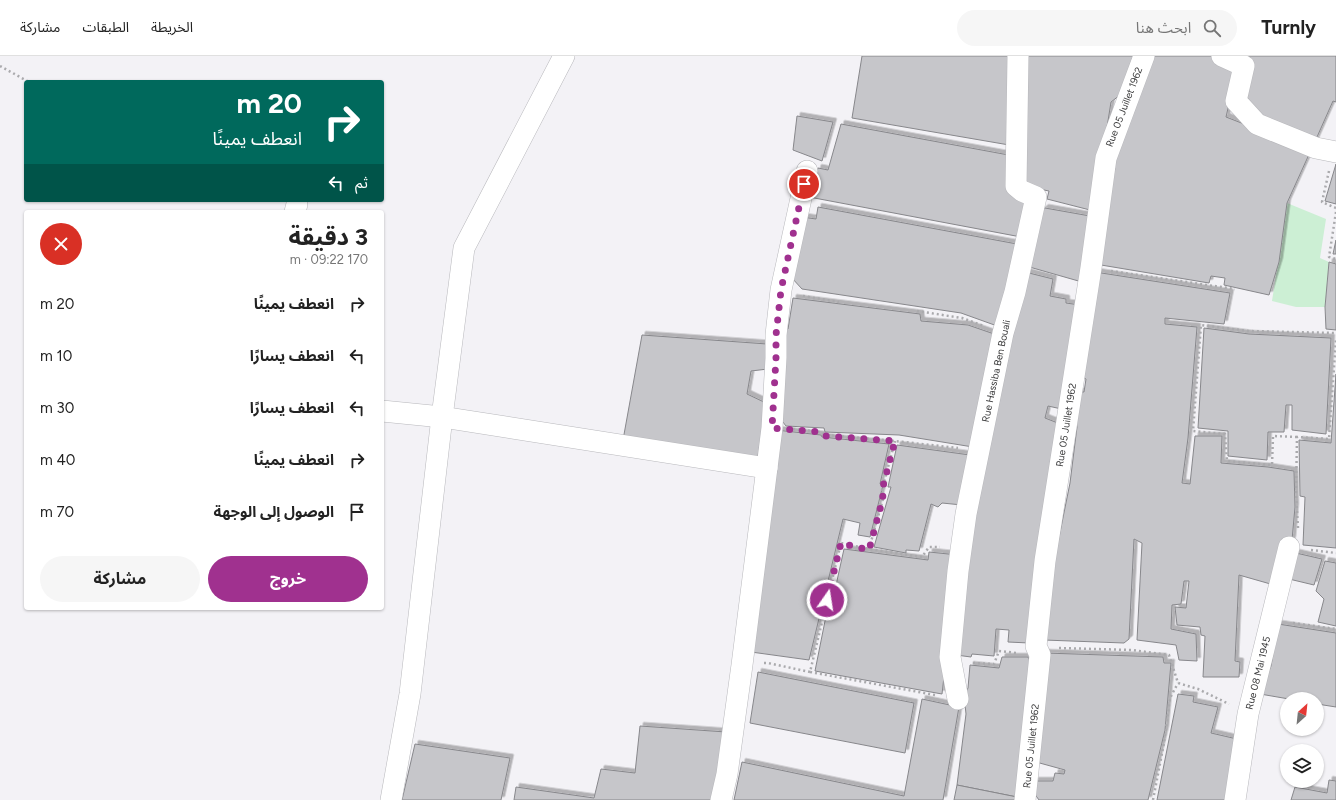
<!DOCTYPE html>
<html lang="ar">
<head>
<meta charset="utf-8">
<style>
  body { margin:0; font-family:Figtree,"Noto Sans Arabic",sans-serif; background:#f6f6f6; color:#222; direction:rtl; height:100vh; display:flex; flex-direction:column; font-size:15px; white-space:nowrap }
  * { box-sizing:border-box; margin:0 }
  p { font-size:13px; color:#767676 }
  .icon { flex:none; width:22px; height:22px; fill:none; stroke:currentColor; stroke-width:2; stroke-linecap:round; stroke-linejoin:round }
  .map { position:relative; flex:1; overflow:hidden; direction:ltr }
  .drawer { position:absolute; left:24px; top:154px; width:360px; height:400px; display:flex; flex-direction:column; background:#fff; border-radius:4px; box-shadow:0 1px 3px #0004; direction:rtl }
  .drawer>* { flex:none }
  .banner { position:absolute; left:24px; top:24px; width:360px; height:122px; border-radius:4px; box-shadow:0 1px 3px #0004; direction:rtl; background:#00695c; color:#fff; overflow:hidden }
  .needle { width:26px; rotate:27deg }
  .controls { position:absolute; left:1280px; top:636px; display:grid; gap:8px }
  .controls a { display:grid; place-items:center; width:44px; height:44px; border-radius:50%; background:#fff; box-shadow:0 1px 3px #0004; font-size:20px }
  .pin { position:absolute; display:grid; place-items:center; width:34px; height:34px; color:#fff; margin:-17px; border:2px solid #fff; border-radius:50%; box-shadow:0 1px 4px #0007 }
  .me { position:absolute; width:44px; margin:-22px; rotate:13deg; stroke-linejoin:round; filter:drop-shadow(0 0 3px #0008) }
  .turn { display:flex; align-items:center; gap:14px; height:84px; padding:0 16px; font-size:18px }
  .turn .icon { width:52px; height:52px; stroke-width:2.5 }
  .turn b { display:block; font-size:28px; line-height:34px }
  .then { display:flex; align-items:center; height:38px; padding:0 16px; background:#0003; gap:8px; font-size:15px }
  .round { display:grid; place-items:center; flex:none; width:42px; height:42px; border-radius:21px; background:#f6f6f6 }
  .headline { display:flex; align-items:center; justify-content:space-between; height:68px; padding:0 16px }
  h1 { font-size:24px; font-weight:700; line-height:30px }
  .primary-button { display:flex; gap:8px; margin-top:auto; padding:8px 16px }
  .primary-button a { flex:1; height:46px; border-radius:24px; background:#a0318f; color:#fff; font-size:16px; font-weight:700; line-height:46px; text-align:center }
  .primary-button a+a { background:#f6f6f6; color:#222 }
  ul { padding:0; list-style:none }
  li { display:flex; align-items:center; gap:12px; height:52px; padding:0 16px }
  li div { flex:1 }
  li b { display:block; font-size:15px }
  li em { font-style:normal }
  header { display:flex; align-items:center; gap:24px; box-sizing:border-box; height:56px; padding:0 20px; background:#fff; border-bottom:1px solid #e0e0e0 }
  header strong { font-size:19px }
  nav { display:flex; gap:22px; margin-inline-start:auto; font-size:14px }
  .search { width:280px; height:36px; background:#f6f6f6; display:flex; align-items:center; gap:10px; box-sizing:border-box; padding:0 14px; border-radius:22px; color:#767676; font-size:15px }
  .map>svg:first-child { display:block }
  .green { fill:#ccefd4 }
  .building { fill:#c6c6ca; stroke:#87878b; filter:url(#shadow) }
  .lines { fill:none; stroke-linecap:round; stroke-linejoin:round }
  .minor-casing { stroke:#b8b8bc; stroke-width:22 }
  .path { stroke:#aaaaad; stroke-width:2.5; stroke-dasharray:2 3; stroke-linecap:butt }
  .minor { stroke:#fff; stroke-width:21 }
  .route { stroke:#a0318f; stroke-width:7; stroke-dasharray:0 12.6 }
  .labels { text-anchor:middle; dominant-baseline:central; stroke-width:3; stroke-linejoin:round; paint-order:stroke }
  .street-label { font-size:10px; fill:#3b3b3c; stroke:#fff }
</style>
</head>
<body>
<header>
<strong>Turnly</strong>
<div class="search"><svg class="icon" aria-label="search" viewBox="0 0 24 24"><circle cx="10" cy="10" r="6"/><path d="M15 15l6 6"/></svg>ابحث هنا</div>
<nav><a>الخريطة</a><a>الطبقات</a><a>مشاركة</a></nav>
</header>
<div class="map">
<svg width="1336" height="744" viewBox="0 0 1336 744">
  <defs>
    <filter id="shadow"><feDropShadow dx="3.5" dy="-3.5" stdDeviation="0" flood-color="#0004"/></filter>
  </defs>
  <rect width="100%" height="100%" fill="#f3f2f6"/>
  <!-- green -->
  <path class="green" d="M1287,147L1326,163L1320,202L1329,206L1325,251H1296L1272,245Z"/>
  <!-- building -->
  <g class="building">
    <path d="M862,0H1015V90L852,62Z"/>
    <path d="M1022,0H1133L1120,39L1111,46L1104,90L1090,154L1047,143L1049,135L1019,129Z"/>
    <path d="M1150,0H1215L1238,9L1226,61L1311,94L1287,147L1279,206L1269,239L1224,229L1225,222L1211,220L1209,227L1095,208L1115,112L1111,111Z"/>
    <path d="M1231,0H1336V46L1333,45L1313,90L1257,66Z"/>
    <path d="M797,60L833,66L822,105L793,94Z"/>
    <path d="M841,68L1014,100L1028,143L1021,181L809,141L818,112L828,114Z"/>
    <path d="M1336,108V148L1325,145Z"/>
    <path d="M818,151L1017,188L1000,271L961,257L802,233L791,221L802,161L816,163Z"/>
    <path d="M1045,152L1090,160L1082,226L1026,210L1040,156Z"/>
    <path d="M1336,184V198H1333Z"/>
    <path d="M1329,206L1336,208V274L1326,273L1325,251Z"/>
    <path d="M1025,216L1053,223L1050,240L1066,243V247L1080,249L1066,354L1048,350L1045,362L1063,369L1029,587L1008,586L1009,574L996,573L994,600L972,598L971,601L956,599L972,454Z"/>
    <path d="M1095,216L1230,237L1224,268L1165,262V268L1197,271L1188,382L1182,427L1190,428L1195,380H1222L1221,407L1268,411L1294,415L1295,451L1292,484L1274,529L1239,519L1235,605L1240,606L1239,621H1203L1205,580L1201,579L1200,571L1177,569L1175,551L1186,552L1189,525H1184L1181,548L1172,549L1171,573L1196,578L1197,605L1179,604L1176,589L1137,584L1142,487L1134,483L1129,583L1124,587L1044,584L1051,521L1070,427L1077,371L1075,361L1079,336H1084L1086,323L1082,321Z"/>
    <path d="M793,242L920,258L921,265L968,269L1000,280L973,391L899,379L825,376L824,372L786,370L779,361L784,273H788Z"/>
    <path d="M1204,272L1249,278L1331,282L1326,378L1292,374V349H1286L1284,376H1268L1267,404L1228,400V375L1198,372Z"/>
    <path d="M642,279L767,288L768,313L751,315L747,338L766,347L757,407L623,384Z"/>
    <path d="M1336,318V492L1303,489L1305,441L1300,440L1299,384L1331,387Z"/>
    <path d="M776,374L821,379L822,381L889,388L880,428L883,429L870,481L858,479L860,467L843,463L809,604L751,596Z"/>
    <path d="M897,389L970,399L962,449L942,447L938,451L931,448L919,495L906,494V497L874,491L891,431H888Z"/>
    <path d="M844,493L928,504L929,496L958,499L942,638L815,615L826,560L829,561Z"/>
    <path d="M1296,497L1322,503L1314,529L1289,523Z"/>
    <path d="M1325,505L1336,507V570L1318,566L1324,543L1316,535Z"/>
    <path d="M1278,568L1336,577V651L1317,648V643H1289L1260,638L1271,610Z"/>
    <path d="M1045,597L1163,601L1164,607H1171L1165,674L1148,744H1039L1034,737L1035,725H1053L1055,717L1064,718L1065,714L1036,706Z"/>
    <path d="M1002,601H1028L1034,612L1022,742L957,729L966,658L964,639L968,632L970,609L999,612Z"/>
    <path d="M758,616L914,647L905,697L750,667Z"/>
    <path d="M1178,638L1194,640L1193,646L1218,651L1211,677L1237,683L1228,744H1157Z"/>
    <path d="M922,643L959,651L943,744H734L742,706L904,740Z"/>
    <path d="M640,670L726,676L713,744H514L516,731L594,742L601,713L635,717Z"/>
    <path d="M415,688L510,702L501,744H402Z"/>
    <path d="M1329,724L1336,725V744H1291L1295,731L1327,737Z"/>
    <path d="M957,729L1022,742V744H954Z"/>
  </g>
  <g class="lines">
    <defs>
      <g id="minor">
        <path d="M1222,0L1244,10L1236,45L1257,68L1316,92L1336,96"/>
        <path d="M295,156L297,148"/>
        <path d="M382,355L442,361L767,412"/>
        <path d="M958,643L950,601L958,515L966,458L1003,277L1015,236L1036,141L1022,135L1016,130L1018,0"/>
        <path d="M391,744L410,638L442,361L464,192L564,0"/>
        <path d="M721,744L727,718L742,609L772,372L776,302V279L781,234L807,115"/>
        <path d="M1025,744L1040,599L1036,590L1045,505L1091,212L1106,102L1144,0"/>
        <path d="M1235,744L1248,658L1289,491"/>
      </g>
    </defs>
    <!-- minor casing -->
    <use href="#minor" class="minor-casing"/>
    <!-- path -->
    <g class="path">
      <path d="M0,10L29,26"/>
      <path d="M1329,115L1322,146L1336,152"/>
      <path d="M1336,156L1329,201L1336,203"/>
      <path d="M1111,215L1235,233"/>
      <path d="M803,240L839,246"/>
      <path d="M917,255L962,262L984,270"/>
      <path d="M793,373L821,376L826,379L895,385L958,392"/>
      <path d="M1297,381L1273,380L1272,409L1227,405L1225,378L1193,375L1201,269L1248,275L1336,277"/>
      <path d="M1298,472L1296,437L1297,381L1329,383L1336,283"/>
      <path d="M869,493L883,443L882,434L895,385"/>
      <path d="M1311,494L1336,497"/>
      <path d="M1293,567L1336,573"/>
      <path d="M1059,592L1132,594L1169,599L1178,627L1198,633L1229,648"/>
      <path d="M764,607H768L810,616"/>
      <path d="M973,607L994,608L999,595L1017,597"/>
      <path d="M935,639L810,616L841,487L869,493L922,501L929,491H940"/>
      <path d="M1153,744L1164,687L1170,642L1178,627"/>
    </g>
    <!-- minor -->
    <use href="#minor" class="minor"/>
  </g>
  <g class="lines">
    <!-- route -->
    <path class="route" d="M804,128L781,234L776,279V302L772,372L820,376L826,380L895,385L882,434L883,442L869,494L841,487L827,544"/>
  </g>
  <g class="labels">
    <!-- street labels -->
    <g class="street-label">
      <text transform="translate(1124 51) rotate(-69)">Rue 05 Juillet 1962</text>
      <text transform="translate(996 315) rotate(-78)">Rue Hassiba Ben Bouali</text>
      <text transform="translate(1066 369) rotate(-81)">Rue 05 Juillet 1962</text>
      <text transform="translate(1258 617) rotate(-76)">Rue 08 Mai 1945</text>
      <text transform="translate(1031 690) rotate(-84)">Rue 05 Juillet 1962</text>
    </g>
  </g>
</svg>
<div class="controls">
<a><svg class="needle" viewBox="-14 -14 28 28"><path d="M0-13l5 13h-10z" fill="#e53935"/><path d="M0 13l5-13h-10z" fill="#767676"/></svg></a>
<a><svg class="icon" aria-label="layers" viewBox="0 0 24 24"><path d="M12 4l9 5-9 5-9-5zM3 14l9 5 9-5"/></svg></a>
</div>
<div class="pin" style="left:804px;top:128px;background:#d93025"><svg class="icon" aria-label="arrive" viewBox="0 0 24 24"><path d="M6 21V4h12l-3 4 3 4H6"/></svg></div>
<svg class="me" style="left:827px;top:544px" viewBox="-20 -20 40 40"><circle r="17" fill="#a0318f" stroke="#fff" stroke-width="3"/><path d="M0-11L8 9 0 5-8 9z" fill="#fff"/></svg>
<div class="banner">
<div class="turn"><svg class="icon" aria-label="right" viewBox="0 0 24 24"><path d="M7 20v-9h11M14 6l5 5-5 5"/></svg><div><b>20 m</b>انعطف يمينًا</div></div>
<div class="then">ثم<svg class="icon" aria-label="left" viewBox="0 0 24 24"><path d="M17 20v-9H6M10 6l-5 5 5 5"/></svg></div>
</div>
<section class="drawer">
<div class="headline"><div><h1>3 دقيقة</h1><p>170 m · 09:22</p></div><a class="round" style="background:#d93025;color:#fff"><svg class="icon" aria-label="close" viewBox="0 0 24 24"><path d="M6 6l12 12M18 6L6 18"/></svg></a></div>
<ul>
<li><svg class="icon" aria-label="right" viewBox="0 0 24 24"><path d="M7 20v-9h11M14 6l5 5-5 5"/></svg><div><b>انعطف يمينًا</b></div><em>20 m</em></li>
<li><svg class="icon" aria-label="left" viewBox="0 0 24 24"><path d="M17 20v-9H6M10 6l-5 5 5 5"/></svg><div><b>انعطف يسارًا</b></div><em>10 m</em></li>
<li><svg class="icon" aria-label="left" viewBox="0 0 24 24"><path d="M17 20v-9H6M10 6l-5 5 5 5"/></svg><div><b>انعطف يسارًا</b></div><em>30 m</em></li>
<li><svg class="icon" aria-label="right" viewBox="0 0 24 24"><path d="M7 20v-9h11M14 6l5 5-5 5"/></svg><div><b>انعطف يمينًا</b></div><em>40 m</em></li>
<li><svg class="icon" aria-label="arrive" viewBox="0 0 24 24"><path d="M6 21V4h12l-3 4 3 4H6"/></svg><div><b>الوصول إلى الوجهة</b></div><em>70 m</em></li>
</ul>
<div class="primary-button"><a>خروج</a><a>مشاركة</a></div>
</section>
</div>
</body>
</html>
